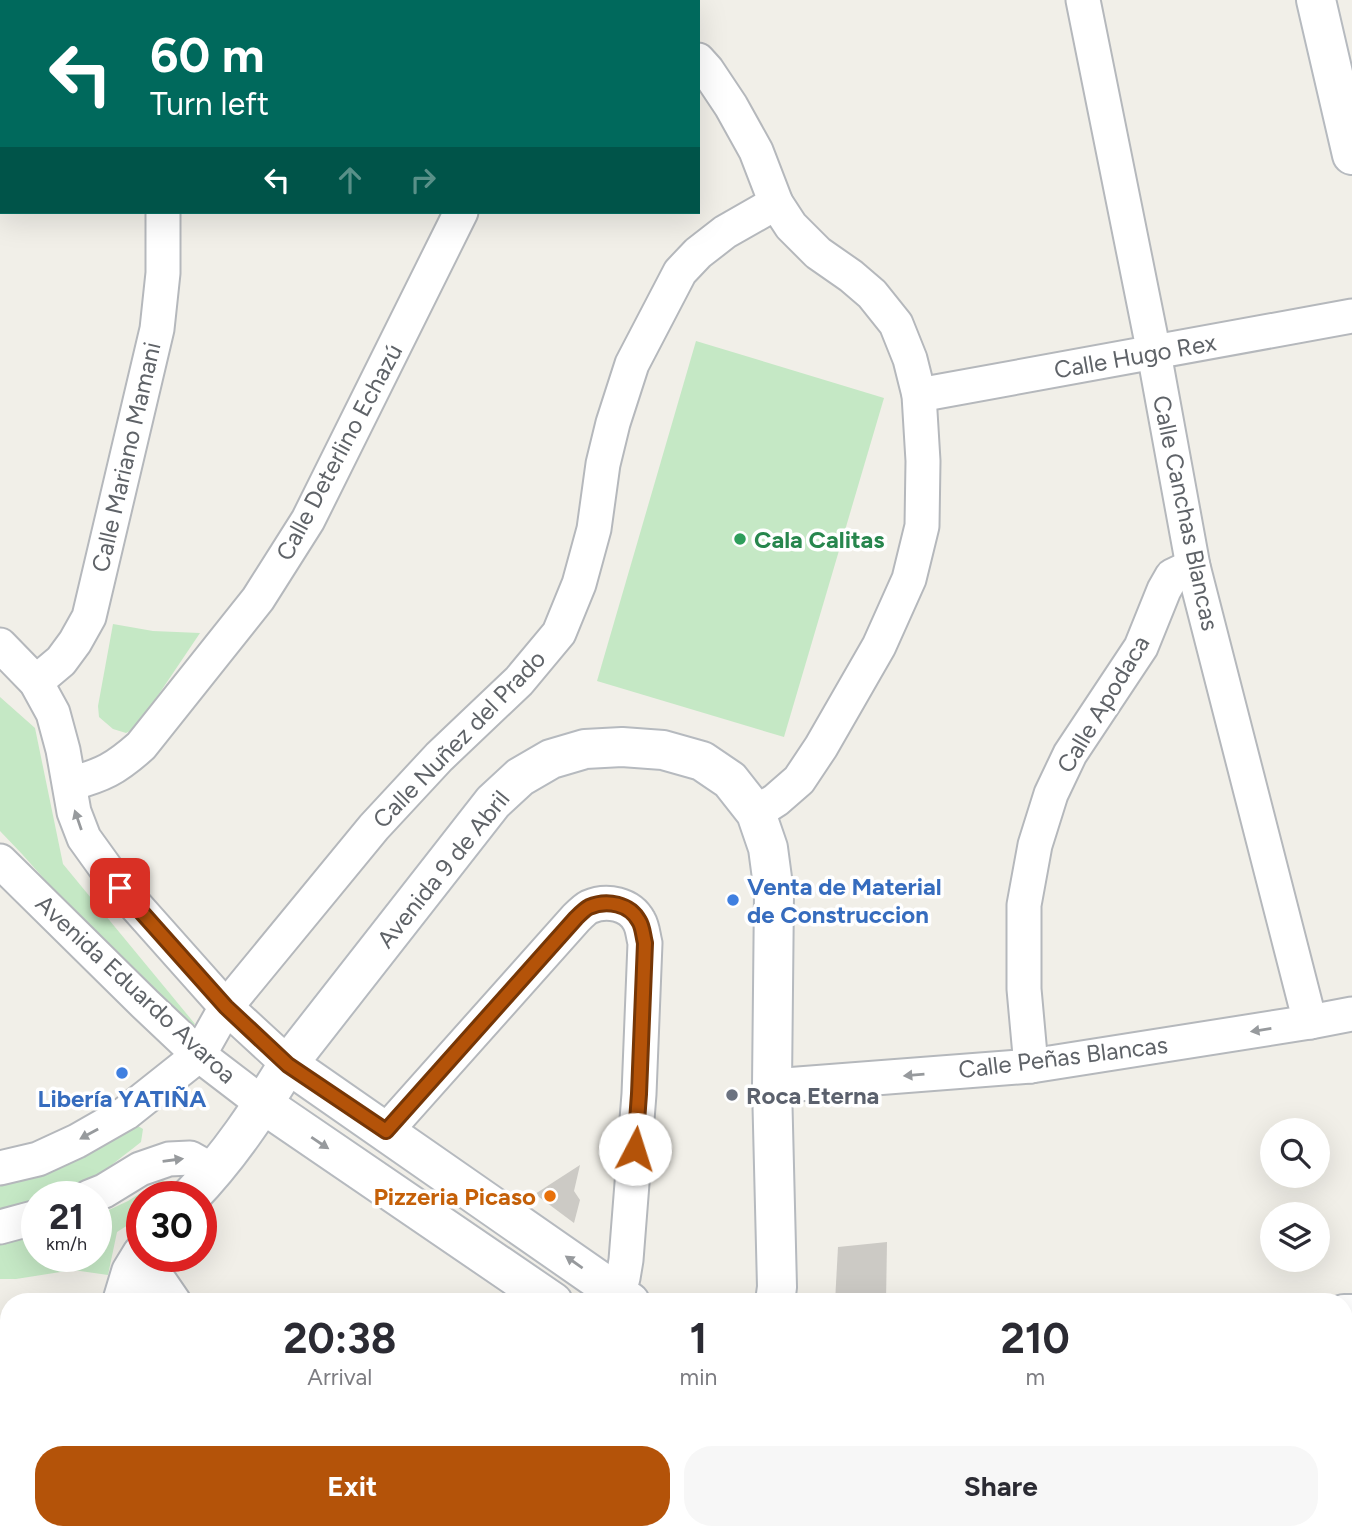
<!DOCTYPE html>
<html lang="en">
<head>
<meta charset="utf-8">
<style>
  body { margin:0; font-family:Figtree,sans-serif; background:#f7f7f7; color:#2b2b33; height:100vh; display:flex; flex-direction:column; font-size:26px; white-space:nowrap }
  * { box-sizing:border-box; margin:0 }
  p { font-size:23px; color:#7c7c81 }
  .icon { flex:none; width:38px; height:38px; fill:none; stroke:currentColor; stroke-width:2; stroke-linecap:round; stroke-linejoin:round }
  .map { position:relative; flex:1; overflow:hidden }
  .sheet { position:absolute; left:0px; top:1293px; width:1353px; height:247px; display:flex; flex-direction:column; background:#fff; border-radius:28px 28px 0 0; box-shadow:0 7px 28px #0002 }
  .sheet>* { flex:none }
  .top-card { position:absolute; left:0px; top:0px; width:700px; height:214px; box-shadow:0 7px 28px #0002; background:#00695c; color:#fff; overflow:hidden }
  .buttons { position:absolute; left:1260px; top:1118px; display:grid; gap:14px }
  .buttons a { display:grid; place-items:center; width:70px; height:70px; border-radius:50%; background:#fff; box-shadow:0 7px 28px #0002; font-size:35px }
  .speed { position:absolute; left:21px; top:1181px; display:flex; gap:14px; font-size:35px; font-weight:700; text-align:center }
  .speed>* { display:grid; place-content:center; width:91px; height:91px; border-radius:50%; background:#fff; box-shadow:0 7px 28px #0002; line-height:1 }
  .speed small { font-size:18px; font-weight:400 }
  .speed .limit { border:10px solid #d22; background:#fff; color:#111 }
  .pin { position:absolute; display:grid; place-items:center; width:60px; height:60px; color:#fff; margin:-30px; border-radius:14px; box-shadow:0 4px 10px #0006 }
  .me { position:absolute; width:77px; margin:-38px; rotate:5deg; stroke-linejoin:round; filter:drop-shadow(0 0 5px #0008) }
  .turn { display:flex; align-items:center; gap:24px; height:147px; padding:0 35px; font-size:32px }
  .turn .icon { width:91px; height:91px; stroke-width:2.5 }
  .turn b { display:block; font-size:49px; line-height:60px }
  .lanes { display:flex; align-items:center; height:66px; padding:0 35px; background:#0003; justify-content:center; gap:35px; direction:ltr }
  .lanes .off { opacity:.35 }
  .eta { display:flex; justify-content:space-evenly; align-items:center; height:119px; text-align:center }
  .eta b { font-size:42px; font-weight:700; line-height:49px }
  .cta { display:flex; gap:14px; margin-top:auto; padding:14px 35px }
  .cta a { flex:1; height:80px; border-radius:28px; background:#b45309; color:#fff; font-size:28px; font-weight:700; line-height:80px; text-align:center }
  .cta a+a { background:#f7f7f7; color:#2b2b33 }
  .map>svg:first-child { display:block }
  .green { fill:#c5e8c5 }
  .building { fill:#cccac5 }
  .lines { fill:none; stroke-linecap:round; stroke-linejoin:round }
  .service-casing { stroke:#b5b8bc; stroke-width:21 }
  .minor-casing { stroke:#b5b8bc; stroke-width:37 }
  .tertiary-casing { stroke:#b5b8bc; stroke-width:42 }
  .secondary-casing { stroke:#b6babf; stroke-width:42 }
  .service { stroke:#fff; stroke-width:18 }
  .minor { stroke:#fff; stroke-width:33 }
  .tertiary { stroke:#fff; stroke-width:38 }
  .secondary { stroke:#fff; stroke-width:38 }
  .oneway { fill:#979a9d }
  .route-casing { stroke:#753606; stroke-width:18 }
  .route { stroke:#b45309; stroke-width:12 }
  .leisure-dot { fill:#2e9e5b; stroke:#fff; stroke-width:2.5 }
  .shop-dot { fill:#3f7fe0; stroke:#fff; stroke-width:2.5 }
  .worship-dot { fill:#6b7280; stroke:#fff; stroke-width:2.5 }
  .food-dot { fill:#e8710a; stroke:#fff; stroke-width:2.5 }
  .labels { text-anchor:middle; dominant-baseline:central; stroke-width:7; stroke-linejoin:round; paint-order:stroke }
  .street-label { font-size:24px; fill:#5f6368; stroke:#fff }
  .leisure-label { font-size:24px; font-weight:bold; fill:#27864d; stroke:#fff; text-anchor:start }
  .shop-label { font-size:24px; font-weight:bold; fill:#366cbe; stroke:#fff; text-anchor:start }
  .worship-label { font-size:24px; font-weight:bold; fill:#5b616d; stroke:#fff; text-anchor:start }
  .food-label { font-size:24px; font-weight:bold; fill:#c56008; stroke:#fff; text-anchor:end }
</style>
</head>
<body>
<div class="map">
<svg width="1352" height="1539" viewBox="0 0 1352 1539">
  <rect width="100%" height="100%" fill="#f1efe8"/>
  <!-- green -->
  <g class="green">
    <path d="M696,341L884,398L784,737L597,681Z"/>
    <path d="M113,624L153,631L200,633L136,728L126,733L113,729L99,717L98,706Z"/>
    <path d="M0,697L35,728L63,864L195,1024L184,1036L22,854L0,831Z"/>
    <path d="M133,1123L143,1129L141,1142C111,1165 77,1197 37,1197V1201L0,1209V1183Z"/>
    <path d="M161,1180L173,1183L172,1190L165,1197H142V1216L117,1232L108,1275L73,1270L16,1279H0V1244L3,1237L37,1231V1256H96V1216L128,1201Z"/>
    <path d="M284,1531H376L363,1539H278Z"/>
  </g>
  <!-- building -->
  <g class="building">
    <path d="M580,1165L574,1191L580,1200L574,1223L535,1194Z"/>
    <path d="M887,1242L886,1302H835L838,1247Z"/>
  </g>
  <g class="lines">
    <defs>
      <path id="service" d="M496,1539V1531"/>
      <g id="minor">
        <path d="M156,0V2"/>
        <path d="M635,0L637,2"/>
        <path d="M1083,0L1154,353L1193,566L1310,1022"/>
        <path d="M291,2L292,0"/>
        <path d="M564,2V0"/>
        <path d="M698,60L707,70L731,106L756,151L776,203L791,226L818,253L851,276L872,294L896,324L910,359L919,395L923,461L922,526L909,579L879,646L821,747L799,780L776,800L756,813"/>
        <path d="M919,395L1352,316"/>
        <path d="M0,645L36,682L53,713L63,750L74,812L84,838L120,888L226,1007L288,1064"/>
        <path d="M36,682L61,661L75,642L89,617L157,329L163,273V212"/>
        <path d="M70,784C103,775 115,769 141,746L258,599L308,520L461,212"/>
        <path d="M0,861L145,1004L199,1055L263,1104"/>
        <path d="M1031,1066L1024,989V905L1035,845L1051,794L1070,754L1141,647L1164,590L1172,576L1193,566"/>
        <path d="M772,1086L1031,1066L1310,1022L1352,1014"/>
        <path d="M386,1131L576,918C580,914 585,909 589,907C607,899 630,904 639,921C643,928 643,936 645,943L639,1094L626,1260L623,1278L615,1291"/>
        <path d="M0,1168L38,1159L77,1141L126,1113L199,1055L226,1007L374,827L439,757L519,681L559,633L579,584L594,529L603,464L613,423L632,364L680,272L698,253L725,232L776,203"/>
        <path d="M89,1197L104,1191L140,1169L169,1159L190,1158L215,1172"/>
        <path d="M0,1227L37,1217"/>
        <path d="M131,1272L161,1283L174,1302"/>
        <path d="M0,1397L9,1399"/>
        <path d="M261,1539L269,1531"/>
        <path d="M747,1539L748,1531"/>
      </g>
      <path id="tertiary" d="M1070,1531L1084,1539"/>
      <g id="secondary">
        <path d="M1316,0L1352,155"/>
        <path d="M288,1064L630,1302"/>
        <path d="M263,1104L553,1302"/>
        <path d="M190,1197C229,1157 259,1111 288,1064L493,802L520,777L551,759L585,749L622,747L663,750L702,761L730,780L756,813L768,848L774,893L772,1086L777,1287L775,1302"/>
        <path d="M122,1302L131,1272L142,1254"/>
        <path d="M1344,1314H1352"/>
        <path d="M66,1539L67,1531"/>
        <path d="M412,1539L429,1531"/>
      </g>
    </defs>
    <!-- service casing -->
    <use href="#service" class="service-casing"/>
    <!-- minor casing -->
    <use href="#minor" class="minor-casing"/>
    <!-- tertiary casing -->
    <use href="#tertiary" class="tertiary-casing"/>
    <!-- secondary casing -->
    <use href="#secondary" class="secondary-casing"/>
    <!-- service -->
    <use href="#service" class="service"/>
    <!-- minor -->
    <use href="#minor" class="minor"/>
    <!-- tertiary -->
    <use href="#tertiary" class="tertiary"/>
    <!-- secondary -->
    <use href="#secondary" class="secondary"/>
  </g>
  <!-- one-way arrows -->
  <defs><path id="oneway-solid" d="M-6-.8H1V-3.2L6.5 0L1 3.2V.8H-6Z" transform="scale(1.75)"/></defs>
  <g class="oneway">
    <use href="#oneway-solid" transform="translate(78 820) rotate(-109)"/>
    <use href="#oneway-solid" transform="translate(1261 1030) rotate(171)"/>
    <use href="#oneway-solid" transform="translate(914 1075) rotate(175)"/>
    <use href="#oneway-solid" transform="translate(89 1134) rotate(151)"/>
    <use href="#oneway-solid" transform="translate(320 1143) rotate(34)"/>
    <use href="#oneway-solid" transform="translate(173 1160) rotate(-8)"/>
    <use href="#oneway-solid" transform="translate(574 1262) rotate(-145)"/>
  </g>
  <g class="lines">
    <defs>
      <path id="route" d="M120,888L226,1007L288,1065L386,1131L576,918C580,914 585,909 589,907C607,899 630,904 639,921C643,927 643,936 645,943L639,1094L635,1149"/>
    </defs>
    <!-- route casing -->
    <use href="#route" class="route-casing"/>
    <!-- route -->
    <use href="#route" class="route"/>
  </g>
  <!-- markers -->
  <circle class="leisure-dot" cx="740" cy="539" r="7"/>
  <g class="shop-dot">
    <circle cx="733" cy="900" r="7"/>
    <circle cx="122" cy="1073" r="7"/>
  </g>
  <circle class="worship-dot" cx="732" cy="1095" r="7"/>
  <circle class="food-dot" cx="550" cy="1196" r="7"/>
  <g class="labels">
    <!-- street labels -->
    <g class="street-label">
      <text transform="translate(1135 356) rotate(-10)">Calle Hugo Rex</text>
      <text transform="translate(339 452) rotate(-62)">Calle Deterlino Echazú</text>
      <text transform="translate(126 457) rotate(-77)">Calle Mariano Mamani</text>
      <text transform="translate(1186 513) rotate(78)">Calle Canchas Blancas</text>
      <text transform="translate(1103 704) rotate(-59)">Calle Apodaca</text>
      <text transform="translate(459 739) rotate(-46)">Calle Nuñez del Prado</text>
      <text transform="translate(443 869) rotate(-51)">Avenida 9 de Abril</text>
      <text transform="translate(136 989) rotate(43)">Avenida Eduardo Avaroa</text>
      <text transform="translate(1063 1057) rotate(-7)">Calle Peñas Blancas</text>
    </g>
    <!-- leisure labels -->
    <g class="leisure-label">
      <text x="754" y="539">Cala Calitas</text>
    </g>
    <!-- shop labels -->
    <g class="shop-label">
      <text x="747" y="886">Venta de Material<tspan x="747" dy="28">de Construccion</tspan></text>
      <text x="122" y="1098" text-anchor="middle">Libería YATIÑA</text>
    </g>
    <!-- worship labels -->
    <g class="worship-label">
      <text x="746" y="1095">Roca Eterna</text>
    </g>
    <!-- food labels -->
    <g class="food-label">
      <text x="536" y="1196">Pizzeria Picaso</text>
    </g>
  </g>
</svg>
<div class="buttons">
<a><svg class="icon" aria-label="search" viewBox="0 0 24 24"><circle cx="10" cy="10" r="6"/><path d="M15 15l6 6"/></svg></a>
<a><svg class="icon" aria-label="layers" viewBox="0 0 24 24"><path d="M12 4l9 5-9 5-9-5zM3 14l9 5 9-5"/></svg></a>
</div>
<div class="speed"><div>21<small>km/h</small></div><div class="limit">30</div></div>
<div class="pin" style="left:120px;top:888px;background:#d93025"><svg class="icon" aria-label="arrive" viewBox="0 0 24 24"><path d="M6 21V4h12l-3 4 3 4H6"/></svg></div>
<svg class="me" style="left:635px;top:1149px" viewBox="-20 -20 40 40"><circle r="19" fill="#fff"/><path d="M0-13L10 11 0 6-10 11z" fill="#b45309"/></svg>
<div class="top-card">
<div class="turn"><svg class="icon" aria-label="left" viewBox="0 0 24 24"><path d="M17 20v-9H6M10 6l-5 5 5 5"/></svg><div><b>60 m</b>Turn left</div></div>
<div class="lanes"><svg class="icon" aria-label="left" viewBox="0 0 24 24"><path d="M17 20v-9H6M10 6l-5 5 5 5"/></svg><svg class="icon off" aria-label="ahead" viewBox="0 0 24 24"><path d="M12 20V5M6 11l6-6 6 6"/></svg><svg class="icon off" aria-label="right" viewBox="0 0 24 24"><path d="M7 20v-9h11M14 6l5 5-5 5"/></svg></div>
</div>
<section class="sheet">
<div class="eta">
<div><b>20:38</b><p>Arrival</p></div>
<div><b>1</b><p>min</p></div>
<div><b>210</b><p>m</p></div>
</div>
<div class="cta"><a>Exit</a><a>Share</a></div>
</section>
</div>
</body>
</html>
